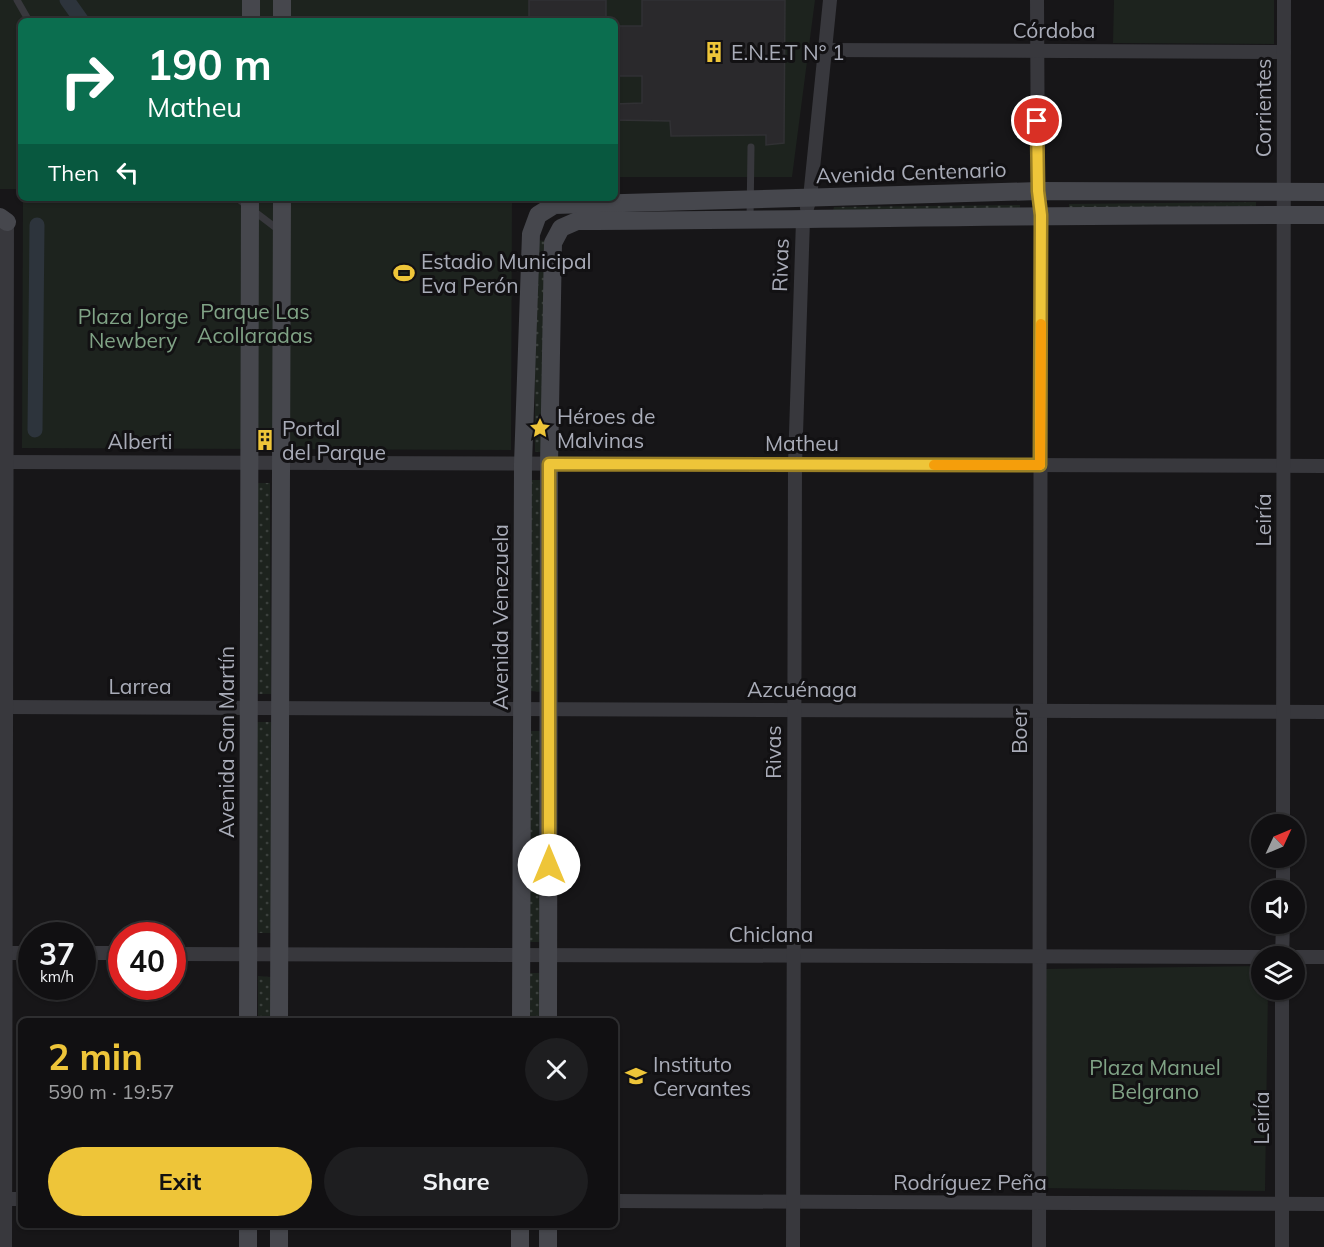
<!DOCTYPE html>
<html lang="en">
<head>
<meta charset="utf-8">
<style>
  body { margin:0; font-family:Mulish,sans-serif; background:#1e1e20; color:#f1f3f6; height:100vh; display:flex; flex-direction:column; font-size:22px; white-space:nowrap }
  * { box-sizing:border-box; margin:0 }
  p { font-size:20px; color:#9c9d9f }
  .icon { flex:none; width:33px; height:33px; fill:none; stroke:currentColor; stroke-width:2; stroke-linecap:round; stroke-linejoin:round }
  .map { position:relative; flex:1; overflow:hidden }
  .drawer { position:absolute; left:18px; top:1018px; width:600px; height:210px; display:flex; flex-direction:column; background:#111012; border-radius:9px; box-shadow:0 2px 4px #0004,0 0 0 2px #303032 }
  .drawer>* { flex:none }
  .top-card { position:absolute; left:18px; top:18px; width:600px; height:183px; border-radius:9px; box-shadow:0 2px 4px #0004,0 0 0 2px #303032; background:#0b6e4f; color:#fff; overflow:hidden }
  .needle { width:39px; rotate:46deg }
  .fabs { position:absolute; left:1251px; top:814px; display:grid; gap:12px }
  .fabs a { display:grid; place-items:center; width:54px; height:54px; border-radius:50%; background:#111012; box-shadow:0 2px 4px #0004,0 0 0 2px #303032; font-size:30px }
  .speed { position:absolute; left:18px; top:922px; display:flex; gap:12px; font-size:30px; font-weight:700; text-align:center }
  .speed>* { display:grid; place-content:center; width:78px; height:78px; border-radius:50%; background:#111012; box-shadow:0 2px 4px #0004,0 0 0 2px #303032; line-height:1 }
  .speed small { font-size:15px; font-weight:400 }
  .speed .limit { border:9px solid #d22; background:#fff; color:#111 }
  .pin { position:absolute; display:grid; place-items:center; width:51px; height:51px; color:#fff; margin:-26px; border:3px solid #fff; border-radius:50%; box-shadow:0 2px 6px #0007 }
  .me { position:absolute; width:66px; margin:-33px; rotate:0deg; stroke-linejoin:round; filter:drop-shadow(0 0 4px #0008) }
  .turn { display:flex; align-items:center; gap:21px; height:126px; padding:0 30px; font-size:27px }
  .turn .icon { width:78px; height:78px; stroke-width:2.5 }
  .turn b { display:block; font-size:42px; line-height:51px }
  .then { display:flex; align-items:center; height:57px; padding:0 30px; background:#0003; gap:12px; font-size:22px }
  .round { display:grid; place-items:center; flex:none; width:63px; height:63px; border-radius:32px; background:#1e1e20 }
  .overview { display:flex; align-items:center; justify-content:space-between; height:102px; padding:0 30px }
  h1 { font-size:36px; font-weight:700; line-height:45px; color:#eec539 }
  .cta { display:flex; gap:12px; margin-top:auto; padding:12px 30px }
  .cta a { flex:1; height:69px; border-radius:36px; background:#eec539; color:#111; font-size:24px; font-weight:700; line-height:69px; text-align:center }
  .cta a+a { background:#1e1e20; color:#f1f3f6 }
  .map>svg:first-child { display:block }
  .grass { fill:url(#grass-dots) }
  .green { fill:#1d231e }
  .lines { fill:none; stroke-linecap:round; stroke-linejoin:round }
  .canal { stroke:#2d343c; stroke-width:15 }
  .building { fill:#2a292c; stroke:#313134; stroke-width:1.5 }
  .lane { stroke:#38383d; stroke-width:7 }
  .street { stroke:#38383d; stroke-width:14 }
  .secondary { stroke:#46474d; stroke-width:18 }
  .route-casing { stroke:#9b8025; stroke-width:15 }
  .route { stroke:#eec539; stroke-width:10 }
  .slow { stroke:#f59e0b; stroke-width:10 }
  .labels { text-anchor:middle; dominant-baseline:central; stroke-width:6; stroke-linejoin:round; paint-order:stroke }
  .street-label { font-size:21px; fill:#a9acb8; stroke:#121113 }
  .poi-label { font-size:21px; fill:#a9acb8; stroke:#121113; text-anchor:start }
  .park-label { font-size:21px; fill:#80a386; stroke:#121113 }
</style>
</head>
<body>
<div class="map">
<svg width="1324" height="1247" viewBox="0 0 1324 1247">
  <defs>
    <pattern id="grass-dots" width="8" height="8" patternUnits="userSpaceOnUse" patternTransform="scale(1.5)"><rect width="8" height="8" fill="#1d231e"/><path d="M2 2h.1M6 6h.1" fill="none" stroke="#3b403d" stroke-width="1.8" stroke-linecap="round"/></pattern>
  </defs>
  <rect width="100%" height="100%" fill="#171618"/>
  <!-- grass -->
  <g class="grass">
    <path d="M1256,202V206L1069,208V204Z"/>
    <path d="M1020,205V209L833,211L834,207Z"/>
    <path d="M534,240L547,241L548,452H535Z"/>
    <path d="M529,480H542L543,692L530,691Z"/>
    <path d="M257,483H270L271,694H258Z"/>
    <path d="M257,722H271V933H258Z"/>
    <path d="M529,731H542L543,942H530Z"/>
    <path d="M527,973H541V1021H528Z"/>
    <path d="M258,976L271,977V1021H258Z"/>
  </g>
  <!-- green -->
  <g class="green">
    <path d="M0,0H815L792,177H615V21H21V189H0Z"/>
    <path d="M1114,0H1274V44L1113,43Z"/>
    <path d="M23,198H512L511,450L22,448Z"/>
    <path d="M1261,966L1262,990H1268L1265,1191L1042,1188L1043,969Z"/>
  </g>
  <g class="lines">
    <!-- canal -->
    <g class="canal">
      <path d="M67,0L82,21"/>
      <path d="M35,430L37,225"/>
    </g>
  </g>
  <!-- building -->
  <g class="building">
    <rect x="529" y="0" width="77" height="21"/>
    <path d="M642,0H785L784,143L766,145V135L671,136L670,121L615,120V104L642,103V76H615V26H642Z"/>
  </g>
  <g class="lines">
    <!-- lane -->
    <g class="lane">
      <path d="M17,0L29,21"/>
      <path d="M237,198L280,231"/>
      <path d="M750,219L751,147"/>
    </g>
    <!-- street -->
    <g class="street">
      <path d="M1037,0L1038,191L1041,215L1039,1247"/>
      <path d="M824,50L1284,52"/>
      <path d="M807,208L810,198L830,0"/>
      <path d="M0,462L1324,466"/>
      <path d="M0,707L1324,712"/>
      <path d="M1283,825L1284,0"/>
      <path d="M1283,891V858"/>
      <path d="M0,953H32"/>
      <path d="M82,953H122"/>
      <path d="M172,954L1262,957"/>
      <path d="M1282,957L1283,924"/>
      <path d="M1294,957H1324"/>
      <path d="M0,1199H21"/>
      <path d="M615,1201L1324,1204"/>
      <path d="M5,1247L7,222"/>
      <path d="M793,1247L795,464L803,220"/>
      <path d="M1282,1247V990"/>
    </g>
    <!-- secondary -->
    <g class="secondary">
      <path d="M251,21V0"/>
      <path d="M282,21V0"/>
      <path d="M0,217L7,222"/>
      <path d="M248,1022L250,198"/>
      <path d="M279,1022L282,198"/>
      <path d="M521,1022L523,464L531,234L538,215L554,205L1038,191L1324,192"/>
      <path d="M548,1022L549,464L553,243L561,228L577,221C826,220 1075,214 1324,215"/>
      <path d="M248,1247V1226"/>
      <path d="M279,1247V1226"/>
      <path d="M520,1247V1226"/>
      <path d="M548,1247V1226"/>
    </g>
  </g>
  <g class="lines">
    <defs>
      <path id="route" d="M549,865V464L1040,465L1041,215L1038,191L1037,121"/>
    </defs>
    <!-- route casing -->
    <use href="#route" class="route-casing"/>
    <!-- route -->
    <use href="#route" class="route"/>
    <!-- slow -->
    <path class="slow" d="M934,465H1040L1041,324"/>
  </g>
  <!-- icons -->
  <defs>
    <symbol id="building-bare" viewBox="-9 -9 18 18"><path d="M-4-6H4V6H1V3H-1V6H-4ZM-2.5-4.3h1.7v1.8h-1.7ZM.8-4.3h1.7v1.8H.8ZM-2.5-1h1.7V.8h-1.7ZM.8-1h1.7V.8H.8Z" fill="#eec539" stroke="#121113" stroke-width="2.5" paint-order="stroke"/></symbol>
    <symbol id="stadium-bare" viewBox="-9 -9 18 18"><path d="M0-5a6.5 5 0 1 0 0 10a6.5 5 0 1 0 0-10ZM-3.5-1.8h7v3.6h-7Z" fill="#eec539" stroke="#121113" stroke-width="2.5" paint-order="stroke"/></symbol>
    <symbol id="sight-bare" viewBox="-9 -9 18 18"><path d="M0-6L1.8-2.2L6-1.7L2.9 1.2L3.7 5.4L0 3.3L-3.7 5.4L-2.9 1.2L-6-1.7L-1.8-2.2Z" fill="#eec539" stroke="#121113" stroke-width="2.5" paint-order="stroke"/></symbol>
    <symbol id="school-bare" viewBox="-9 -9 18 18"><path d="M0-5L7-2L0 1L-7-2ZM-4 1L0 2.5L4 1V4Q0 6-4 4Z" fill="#eec539" stroke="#121113" stroke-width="2.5" paint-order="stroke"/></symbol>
  </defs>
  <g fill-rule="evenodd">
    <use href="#building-bare" x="699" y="37" width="30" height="30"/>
    <use href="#stadium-bare" x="389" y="258" width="30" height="30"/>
    <use href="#sight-bare" x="525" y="413" width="30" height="30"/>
    <use href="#building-bare" x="250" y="425" width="30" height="30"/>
    <use href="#school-bare" x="621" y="1061" width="30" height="30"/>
  </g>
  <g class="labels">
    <!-- street labels -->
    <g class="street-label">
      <text x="1054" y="30">Córdoba</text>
      <text transform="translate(1263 108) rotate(-90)">Corrientes</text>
      <text transform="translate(911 172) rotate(-2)">Avenida Centenario</text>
      <text transform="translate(780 265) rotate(-88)">Rivas</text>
      <text x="140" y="441">Alberti</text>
      <text x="802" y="443">Matheu</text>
      <text transform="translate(1263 520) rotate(-90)">Leiría</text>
      <text transform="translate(500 617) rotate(-90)">Avenida Venezuela</text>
      <text x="140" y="686">Larrea</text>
      <text x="802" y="689">Azcuénaga</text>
      <text transform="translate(1019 731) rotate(-90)">Boer</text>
      <text transform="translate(226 742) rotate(-90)">Avenida San Martín</text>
      <text transform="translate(773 752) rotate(-90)">Rivas</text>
      <text x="771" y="934">Chiclana</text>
      <text transform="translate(1261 1118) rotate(-90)">Leiría</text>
      <text x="970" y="1182">Rodríguez Peña</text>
    </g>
    <!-- poi labels -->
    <g class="poi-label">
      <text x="731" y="52">E.N.E.T N° 1</text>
      <text x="421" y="261">Estadio Municipal<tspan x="421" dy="24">Eva Perón</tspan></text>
      <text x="557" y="416">Héroes de<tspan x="557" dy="24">Malvinas</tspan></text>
      <text x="282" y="428">Portal<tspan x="282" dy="24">del Parque</tspan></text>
      <text x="653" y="1064">Instituto<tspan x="653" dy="24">Cervantes</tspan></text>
    </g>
    <!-- park labels -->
    <g class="park-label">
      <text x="255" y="311">Parque Las<tspan x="255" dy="24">Acollaradas</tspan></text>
      <text x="133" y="316">Plaza Jorge<tspan x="133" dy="24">Newbery</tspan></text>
      <text x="1155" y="1067">Plaza Manuel<tspan x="1155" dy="24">Belgrano</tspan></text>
    </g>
  </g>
</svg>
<div class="fabs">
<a><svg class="needle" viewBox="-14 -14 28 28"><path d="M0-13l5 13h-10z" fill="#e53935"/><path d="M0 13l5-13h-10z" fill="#9c9d9f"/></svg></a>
<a><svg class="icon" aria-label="sound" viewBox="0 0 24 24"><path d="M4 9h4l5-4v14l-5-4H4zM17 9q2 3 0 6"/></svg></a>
<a><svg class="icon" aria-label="layers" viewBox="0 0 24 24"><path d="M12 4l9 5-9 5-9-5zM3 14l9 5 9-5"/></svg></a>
</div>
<div class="speed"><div>37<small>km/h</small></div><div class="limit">40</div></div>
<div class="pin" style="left:1037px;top:121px;background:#d93025"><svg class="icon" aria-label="arrive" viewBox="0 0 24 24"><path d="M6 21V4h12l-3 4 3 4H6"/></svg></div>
<svg class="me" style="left:549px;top:865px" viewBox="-20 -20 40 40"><circle r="19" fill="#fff"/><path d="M0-13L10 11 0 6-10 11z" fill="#eec539"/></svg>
<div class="top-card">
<div class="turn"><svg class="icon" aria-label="right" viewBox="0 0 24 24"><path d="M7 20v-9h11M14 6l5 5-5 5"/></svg><div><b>190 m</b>Matheu</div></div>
<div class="then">Then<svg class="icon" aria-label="left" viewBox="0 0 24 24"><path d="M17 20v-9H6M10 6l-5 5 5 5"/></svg></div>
</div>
<section class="drawer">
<div class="overview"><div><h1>2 min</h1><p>590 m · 19:57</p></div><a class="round"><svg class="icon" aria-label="close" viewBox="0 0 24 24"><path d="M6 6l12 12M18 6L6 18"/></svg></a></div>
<div class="cta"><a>Exit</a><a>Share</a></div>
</section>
</div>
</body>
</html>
